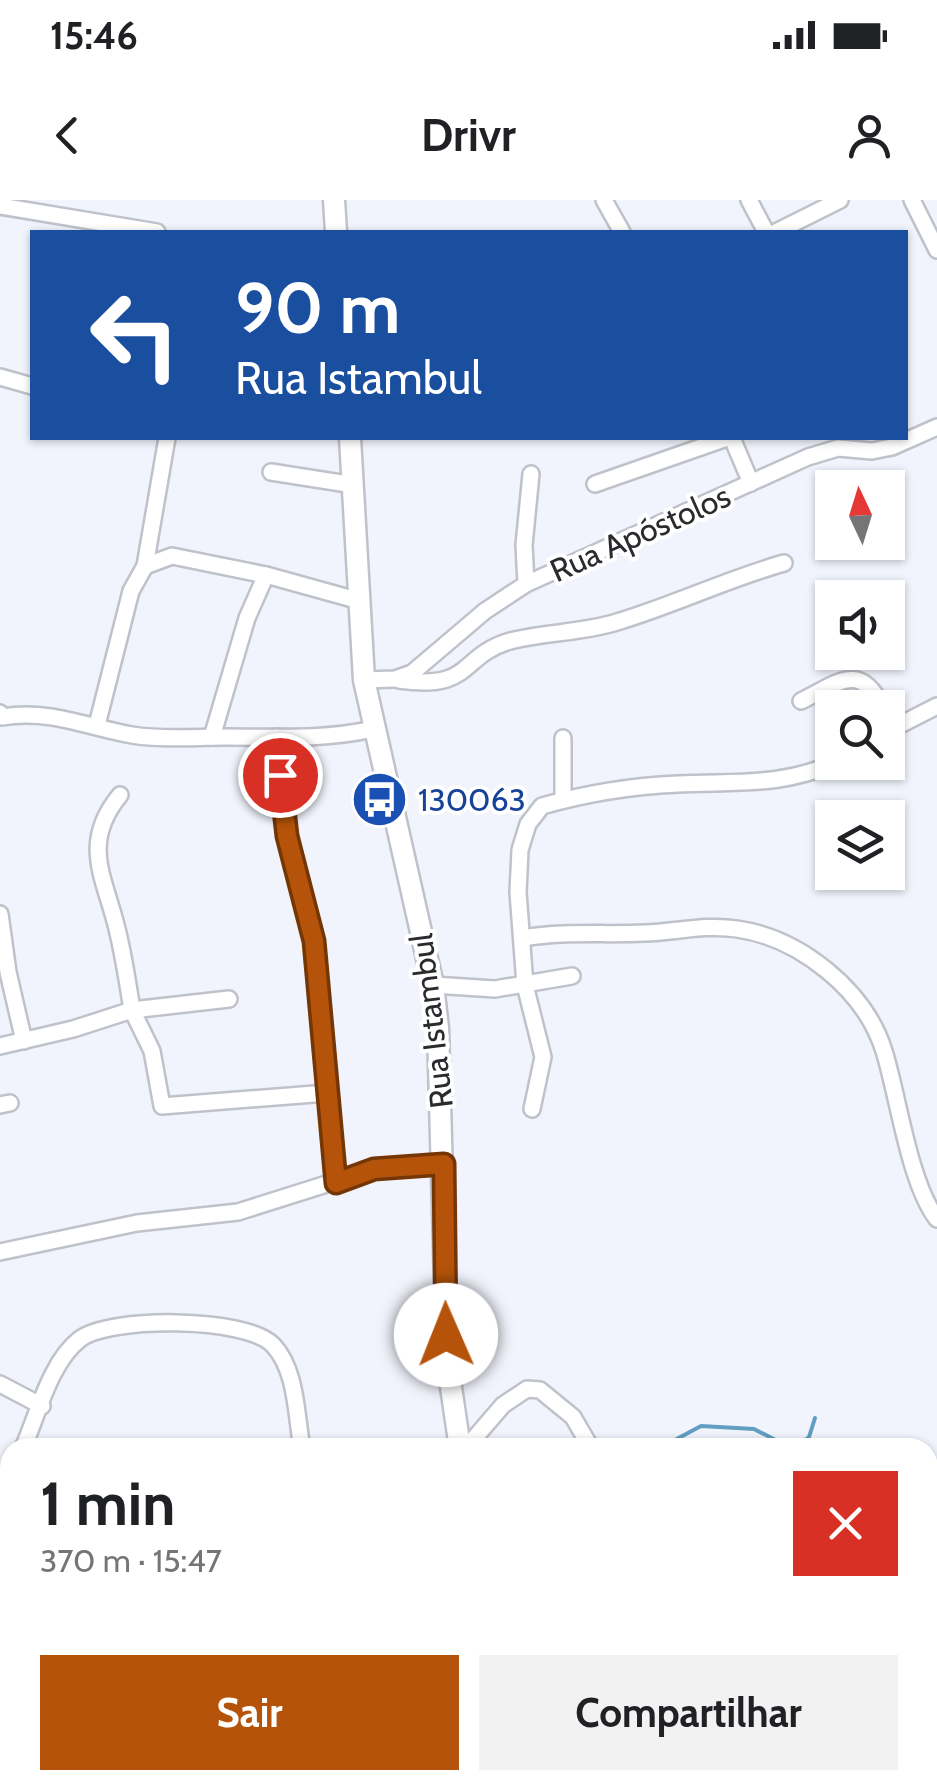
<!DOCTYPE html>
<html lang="pt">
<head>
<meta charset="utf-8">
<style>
  body { margin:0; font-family:Cabin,sans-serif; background:#f2f2f2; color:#202124; height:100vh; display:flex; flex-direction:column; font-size:38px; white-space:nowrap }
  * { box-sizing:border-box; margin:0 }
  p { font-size:32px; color:#757577 }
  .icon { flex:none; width:55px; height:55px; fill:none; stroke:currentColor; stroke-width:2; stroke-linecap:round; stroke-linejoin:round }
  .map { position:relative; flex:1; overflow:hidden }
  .panel { position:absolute; left:0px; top:1238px; width:938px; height:352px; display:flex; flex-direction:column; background:#fff; border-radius:30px 30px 0 0; box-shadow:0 2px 8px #0004 }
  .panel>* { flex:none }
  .guide { position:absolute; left:30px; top:30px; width:878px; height:210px; border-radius:0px; box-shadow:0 2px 8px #0004; background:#1a4fa0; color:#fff; overflow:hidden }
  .needle { width:65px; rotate:356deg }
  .fabs { position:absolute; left:815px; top:270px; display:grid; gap:20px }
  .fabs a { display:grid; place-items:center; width:90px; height:90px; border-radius:0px; background:#fff; box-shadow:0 2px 8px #0004; font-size:50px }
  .pin { position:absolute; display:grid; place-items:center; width:85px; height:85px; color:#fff; margin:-42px; border:5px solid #fff; border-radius:50%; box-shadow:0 2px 10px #0007 }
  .me { position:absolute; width:110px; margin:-55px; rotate:359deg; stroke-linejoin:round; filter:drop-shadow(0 0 8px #0008) }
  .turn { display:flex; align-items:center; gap:35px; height:210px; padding:0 40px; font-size:45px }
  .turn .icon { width:130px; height:130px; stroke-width:2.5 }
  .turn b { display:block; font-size:70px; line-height:85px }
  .round { display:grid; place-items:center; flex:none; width:105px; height:105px; border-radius:0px; background:#f2f2f2 }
  .overview { display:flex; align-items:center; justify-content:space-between; height:170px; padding:0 40px }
  h1 { font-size:60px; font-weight:700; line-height:75px }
  .cta { display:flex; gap:20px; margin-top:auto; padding:20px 40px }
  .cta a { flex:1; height:115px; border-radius:0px; background:#b45309; color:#fff; font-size:40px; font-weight:700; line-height:115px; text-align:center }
  .cta a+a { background:#f2f2f2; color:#202124 }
  .status { display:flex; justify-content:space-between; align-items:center; height:70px; padding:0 50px; background:#fff; direction:ltr }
  .status svg { height:28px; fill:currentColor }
  header { display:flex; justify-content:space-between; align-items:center; height:130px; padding:0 40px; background:#fff; font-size:45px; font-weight:700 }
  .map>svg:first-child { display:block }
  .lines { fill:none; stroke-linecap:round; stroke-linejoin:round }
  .stream { stroke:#619ec2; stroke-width:4 }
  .minor-casing { stroke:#c0c2cb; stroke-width:20 }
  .major-casing { stroke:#c0c2cb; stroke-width:25 }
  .minor { stroke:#fff; stroke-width:15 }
  .major { stroke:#fff; stroke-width:20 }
  .route-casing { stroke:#753606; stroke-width:25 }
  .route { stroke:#b45309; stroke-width:18 }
  .labels { text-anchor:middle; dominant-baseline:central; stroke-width:8; stroke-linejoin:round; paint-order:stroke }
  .street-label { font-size:32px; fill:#2a2b2e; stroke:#fff }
  .transit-label { font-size:32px; fill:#164399; stroke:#fff; text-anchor:start }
</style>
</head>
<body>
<div class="status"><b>15:46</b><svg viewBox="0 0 49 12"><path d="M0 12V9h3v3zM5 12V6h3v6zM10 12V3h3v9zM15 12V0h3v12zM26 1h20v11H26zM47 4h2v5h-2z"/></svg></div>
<header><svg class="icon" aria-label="back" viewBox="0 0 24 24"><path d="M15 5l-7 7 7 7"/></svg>Drivr<svg class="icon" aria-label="person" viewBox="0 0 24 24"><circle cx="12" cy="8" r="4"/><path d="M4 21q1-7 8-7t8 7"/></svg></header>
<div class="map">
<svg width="937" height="1589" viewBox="0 0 937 1589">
  <rect width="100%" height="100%" fill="#f2f4fd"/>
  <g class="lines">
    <!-- stream -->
    <g class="stream">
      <path d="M660,1248L701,1226L754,1229L791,1248"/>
      <path d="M795,1248L809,1237L815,1218"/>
      <path d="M701,1580L703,1589"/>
    </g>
    <defs>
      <g id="minor">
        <path d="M604,0L622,32"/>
        <path d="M749,0L766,32"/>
        <path d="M912,0L937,50"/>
        <path d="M0,6L157,32"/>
        <path d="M776,32L840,0"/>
        <path d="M0,177L32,186"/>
        <path d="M732,238L751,283"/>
        <path d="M271,272L354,285"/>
        <path d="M595,284L727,238"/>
        <path d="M145,366L172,356L266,375L360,401"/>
        <path d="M526,384L524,345L531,274"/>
        <path d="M364,480L395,479L412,473L485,411L526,384L808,257L838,248L872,251L892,247L937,227"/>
        <path d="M399,480C473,491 459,456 510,441C545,432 582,433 617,422C674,405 727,379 784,363"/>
        <path d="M801,501C838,483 860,460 883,508"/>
        <path d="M0,513L2,517C50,509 86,527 132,535C163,540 194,537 225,537C274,537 325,540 373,529"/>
        <path d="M97,525L131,391L145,366L167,238"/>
        <path d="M888,531L937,506"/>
        <path d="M212,537L247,418L266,375"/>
        <path d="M277,537L282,613L314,741L336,983"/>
        <path d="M120,595C79,645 106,679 118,733C124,758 128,784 132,810L229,799"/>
        <path d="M563,600V538"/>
        <path d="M0,714L8,772L24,841"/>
        <path d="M523,738C565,731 604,735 645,733C676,732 706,724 737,729C800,738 865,790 884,851C898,895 909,983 937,1019"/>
        <path d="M433,785L495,789L572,776"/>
        <path d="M0,846L73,829L132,810L152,851L162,906L327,893"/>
        <path d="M0,905L10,903"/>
        <path d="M532,909L543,857L525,785L518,692L520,650L528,624L542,606C584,594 634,586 678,584C737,581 781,587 837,562"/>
        <path d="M0,1052L137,1023L238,1012L374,969L445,964"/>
        <path d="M0,1184L42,1206"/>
        <path d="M23,1248C38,1214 50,1162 80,1139C110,1116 246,1117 273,1145C297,1170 296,1216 302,1248"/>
        <path d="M466,1248L503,1205L527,1189L540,1190L573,1217L591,1248"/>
        <path d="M928,1282L937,1290"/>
        <path d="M0,1296L10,1274"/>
        <path d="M928,1452L937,1459"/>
        <path d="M879,1589L886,1580"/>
      </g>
      <g id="major">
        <path d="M334,0L336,32"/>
        <path d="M350,238L364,480L433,785L438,828L447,1160L460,1248"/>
        <path d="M487,1580L489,1589"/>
      </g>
    </defs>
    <!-- minor casing -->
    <use href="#minor" class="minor-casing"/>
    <!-- major casing -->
    <use href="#major" class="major-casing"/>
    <!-- minor -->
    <use href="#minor" class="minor"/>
    <!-- major -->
    <use href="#major" class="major"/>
  </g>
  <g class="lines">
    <defs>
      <path id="route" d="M280,575L287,636L314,741L336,983L374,969L444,964L446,1135"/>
    </defs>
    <!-- route casing -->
    <use href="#route" class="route-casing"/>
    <!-- route -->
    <use href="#route" class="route"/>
  </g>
  <!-- icons -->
  <defs>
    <symbol id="bus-disc" viewBox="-11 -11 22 22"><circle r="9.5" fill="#1a4fb4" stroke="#fff"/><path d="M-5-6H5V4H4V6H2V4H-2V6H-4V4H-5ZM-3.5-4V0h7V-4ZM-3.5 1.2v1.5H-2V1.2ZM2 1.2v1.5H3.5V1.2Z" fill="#fff"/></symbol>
  </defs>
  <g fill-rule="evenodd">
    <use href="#bus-disc" x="348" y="568" width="63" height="63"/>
  </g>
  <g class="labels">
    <!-- street labels -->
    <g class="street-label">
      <text transform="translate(640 333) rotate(-24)">Rua Apóstolos</text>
      <text transform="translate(431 821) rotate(-97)">Rua Istambul</text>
    </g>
    <!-- transit labels -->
    <g class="transit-label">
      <text x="418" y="599">130063</text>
    </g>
  </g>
</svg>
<div class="fabs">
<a><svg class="needle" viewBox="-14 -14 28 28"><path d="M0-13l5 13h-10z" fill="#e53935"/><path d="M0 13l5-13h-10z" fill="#757577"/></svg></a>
<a><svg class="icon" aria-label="sound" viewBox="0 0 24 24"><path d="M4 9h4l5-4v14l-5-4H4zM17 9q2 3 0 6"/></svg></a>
<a><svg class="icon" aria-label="search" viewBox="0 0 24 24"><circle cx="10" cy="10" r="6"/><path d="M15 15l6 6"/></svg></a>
<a><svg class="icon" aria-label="layers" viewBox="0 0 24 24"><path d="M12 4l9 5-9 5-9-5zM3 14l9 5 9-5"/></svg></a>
</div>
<div class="pin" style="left:280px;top:575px;background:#d93025"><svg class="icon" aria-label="arrive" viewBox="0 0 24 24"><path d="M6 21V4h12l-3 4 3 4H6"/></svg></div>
<svg class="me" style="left:446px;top:1135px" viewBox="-20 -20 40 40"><circle r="19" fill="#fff"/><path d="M0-13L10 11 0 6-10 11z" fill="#b45309"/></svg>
<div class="guide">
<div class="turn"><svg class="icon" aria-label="left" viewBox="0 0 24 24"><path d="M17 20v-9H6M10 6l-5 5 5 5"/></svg><div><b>90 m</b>Rua Istambul</div></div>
</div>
<section class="panel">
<div class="overview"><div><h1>1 min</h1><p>370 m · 15:47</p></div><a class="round" style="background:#d93025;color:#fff"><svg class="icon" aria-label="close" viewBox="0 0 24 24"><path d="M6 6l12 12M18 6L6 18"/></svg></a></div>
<div class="cta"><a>Sair</a><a>Compartilhar</a></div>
</section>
</div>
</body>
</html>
